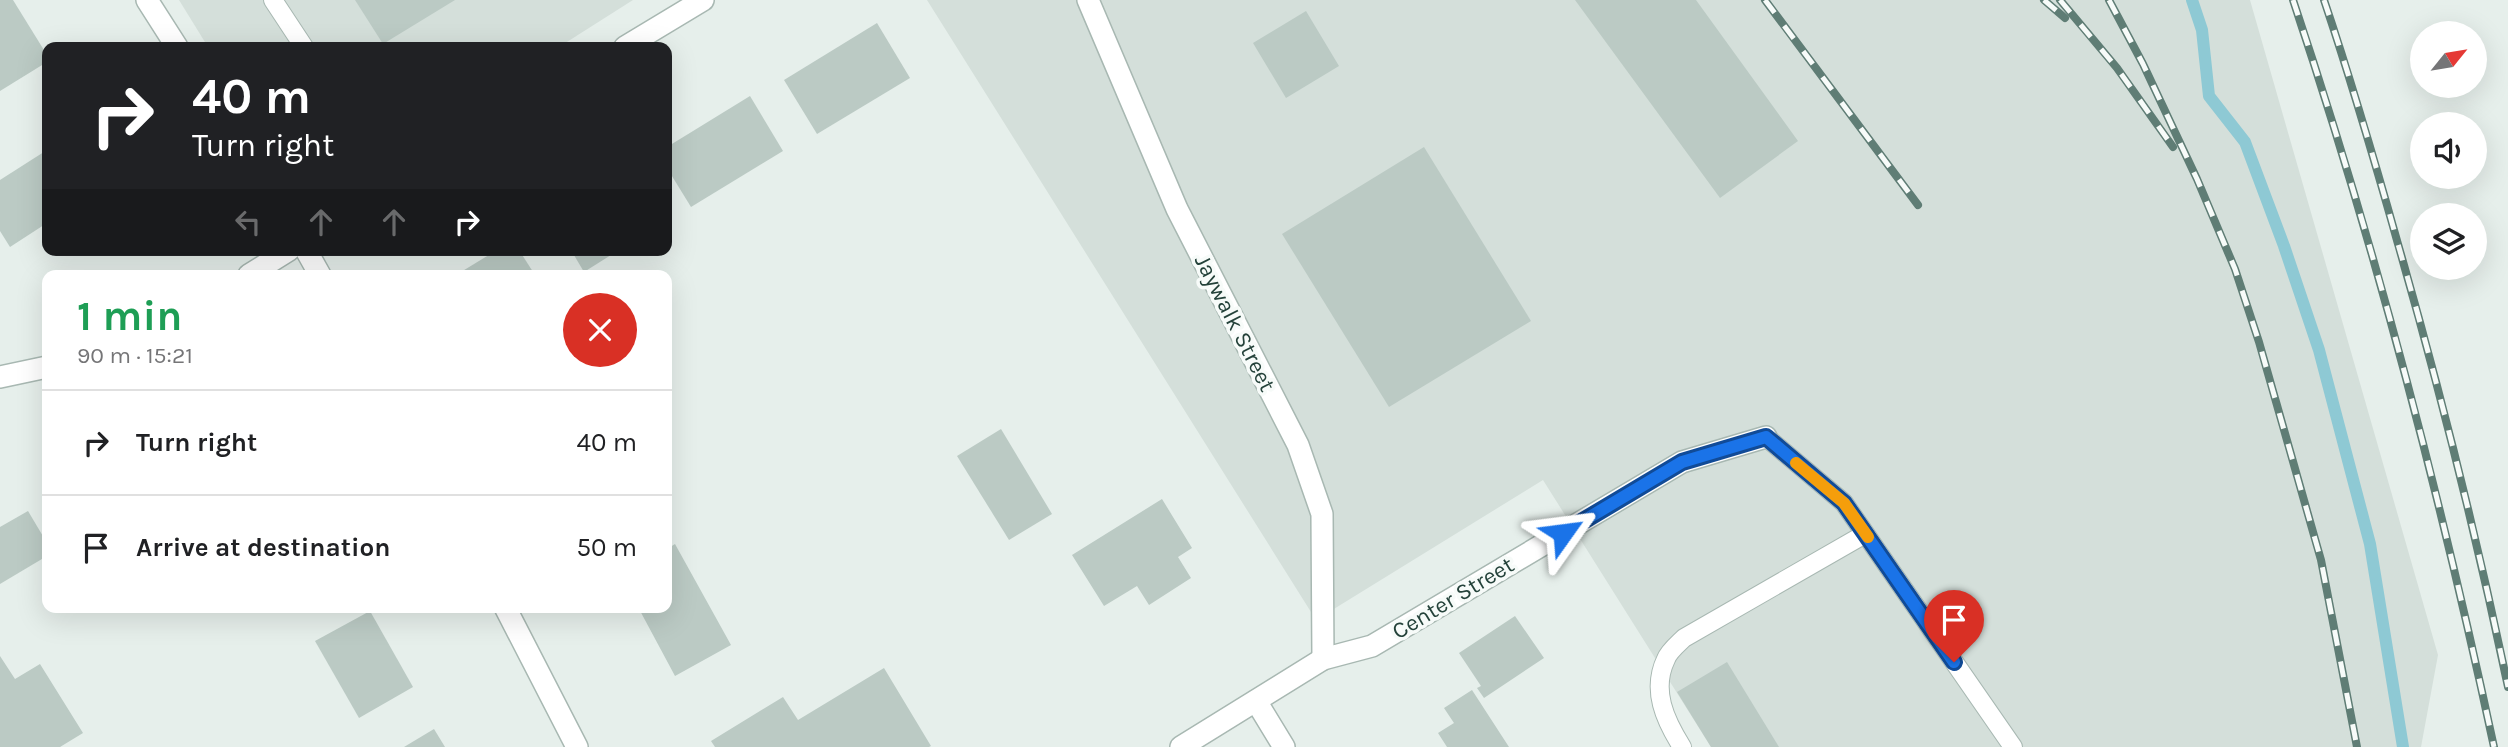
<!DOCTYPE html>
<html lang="en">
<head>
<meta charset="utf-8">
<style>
  body { margin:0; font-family:Karla,sans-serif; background:#f2f2f2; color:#202124; height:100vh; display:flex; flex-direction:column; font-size:26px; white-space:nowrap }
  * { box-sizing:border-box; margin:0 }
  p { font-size:23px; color:#757577 }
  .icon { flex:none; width:38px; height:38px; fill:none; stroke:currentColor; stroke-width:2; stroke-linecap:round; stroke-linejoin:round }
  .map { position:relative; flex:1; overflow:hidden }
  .details { position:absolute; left:42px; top:270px; width:630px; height:343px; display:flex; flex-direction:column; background:#fff; border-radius:14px; box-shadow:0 7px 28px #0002 }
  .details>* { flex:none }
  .guide { position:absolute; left:42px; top:42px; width:630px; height:214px; border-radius:14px; box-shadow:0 7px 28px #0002; background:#202124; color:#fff; overflow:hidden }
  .needle { width:46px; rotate:60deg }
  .fabs { position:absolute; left:2410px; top:21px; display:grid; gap:14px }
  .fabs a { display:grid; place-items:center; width:77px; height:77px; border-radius:50%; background:#fff; box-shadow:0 7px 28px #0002; font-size:35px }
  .pin { position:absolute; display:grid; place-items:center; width:60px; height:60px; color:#fff; margin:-72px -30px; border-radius:50% 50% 50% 0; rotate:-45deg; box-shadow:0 0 7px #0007 }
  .pin .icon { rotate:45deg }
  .me { position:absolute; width:77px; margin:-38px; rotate:59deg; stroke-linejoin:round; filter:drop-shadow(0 0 5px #0008) }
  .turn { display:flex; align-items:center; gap:24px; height:147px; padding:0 35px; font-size:32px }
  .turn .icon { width:91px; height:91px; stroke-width:2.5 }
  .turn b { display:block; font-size:49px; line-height:60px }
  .lanes { display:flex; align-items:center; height:66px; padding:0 35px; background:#0003; justify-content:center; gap:35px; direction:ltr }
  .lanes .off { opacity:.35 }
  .round { display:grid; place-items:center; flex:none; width:74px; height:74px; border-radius:37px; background:#f2f2f2 }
  .headline { display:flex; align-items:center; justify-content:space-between; height:119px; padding:0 35px }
  h1 { font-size:42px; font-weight:700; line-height:52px; color:#1e9e55 }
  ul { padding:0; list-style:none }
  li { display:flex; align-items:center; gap:21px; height:105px; padding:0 35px; border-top:2px solid #e0e0e0 }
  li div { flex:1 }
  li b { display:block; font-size:26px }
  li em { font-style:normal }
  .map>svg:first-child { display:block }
  .built { fill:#d4dfda }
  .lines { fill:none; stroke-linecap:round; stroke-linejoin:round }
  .stream { stroke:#8ec9d4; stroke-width:12 }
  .building { fill:#bbcac4 }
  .service-casing { stroke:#a8b8b2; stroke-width:20 }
  .minor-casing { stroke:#a8b8b2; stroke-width:24 }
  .service { stroke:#fff; stroke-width:18 }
  .minor { stroke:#fff; stroke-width:21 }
  .rail-casing { stroke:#5f7d75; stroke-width:8 }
  .rail { stroke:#f7fbf9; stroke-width:5; stroke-dasharray:16; stroke-linecap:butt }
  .route-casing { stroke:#114b97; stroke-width:18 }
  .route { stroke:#1a73e8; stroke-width:12 }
  .slow { stroke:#f59e0b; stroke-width:12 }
  .labels { text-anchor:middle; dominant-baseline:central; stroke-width:7; stroke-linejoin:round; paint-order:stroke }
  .street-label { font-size:23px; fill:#24423a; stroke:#f7fbf9 }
</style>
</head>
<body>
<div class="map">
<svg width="2508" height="747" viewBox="0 0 2508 747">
  <rect width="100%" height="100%" fill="#e6efeb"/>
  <!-- built -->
  <g class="built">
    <path d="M179,0H633L559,47H208Z"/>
    <path d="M927,0H2250L2438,655L2421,747H1711L1543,480L1316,620Z"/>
  </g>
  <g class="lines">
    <!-- stream -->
    <path class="stream" d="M2192,0L2202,30L2209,96L2245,142L2284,246L2319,350L2370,544L2403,747"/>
  </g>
  <!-- building -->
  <g class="building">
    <path d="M0,0H13L47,55V62L0,91Z"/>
    <path d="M355,0H455L383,44Z"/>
    <path d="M1575,0H1696L1798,141L1720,198Z"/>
    <path d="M1306,11L1339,66L1286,98L1253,43Z"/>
    <path d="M877,23L910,78L817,134L784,80Z"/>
    <path d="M750,96L783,151L691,207L667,168V147Z"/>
    <path d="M1424,147L1531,321L1389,407L1282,234Z"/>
    <path d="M47,150V223L10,247L0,231V180Z"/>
    <path d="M497,250H519L535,275H456Z"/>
    <path d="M571,250H619L584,272Z"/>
    <path d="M1001,429L1052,514L1009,540L957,456Z"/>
    <path d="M1162,499L1192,548L1178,557L1191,578L1149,605L1137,586L1104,606L1072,555Z"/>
    <path d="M28,511L47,543V556L0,584V527Z"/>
    <path d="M675,544L731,645L675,676L638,607H667V549Z"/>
    <path d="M370,611L413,687L359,718L315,641Z"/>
    <path d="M1515,616L1544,658L1484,698L1477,688L1481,686L1459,653Z"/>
    <path d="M0,656L15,679L40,664L83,733L60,747H0Z"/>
    <path d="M1727,662L1779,747H1711L1677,692Z"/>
    <path d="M884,668L931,746L929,747H715L711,741L783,697L798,720Z"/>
    <path d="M1472,690L1509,747H1447L1438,733L1454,723L1444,708Z"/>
    <path d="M434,729L445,747H404Z"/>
  </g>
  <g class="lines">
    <defs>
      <g id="service">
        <path d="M273,0L304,47"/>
        <path d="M1766,437L1844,503L2013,747"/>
        <path d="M1682,747C1665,720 1651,690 1666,659C1669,651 1678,644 1684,638L1865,534"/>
      </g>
      <g id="minor">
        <path d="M147,0L177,47"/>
        <path d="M1088,0L1177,209L1298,445L1322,514L1323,659"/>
        <path d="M625,47L703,0"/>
        <path d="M306,250L320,275"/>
        <path d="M249,275L289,250"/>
        <path d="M0,377L47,367"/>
        <path d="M505,607L577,747"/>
        <path d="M1256,701L1284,747"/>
        <path d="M1181,747L1323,659L1372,646L1682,462L1766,437"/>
      </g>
    </defs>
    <!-- service casing -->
    <use href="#service" class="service-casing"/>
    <!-- minor casing -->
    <use href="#minor" class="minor-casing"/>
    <!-- service -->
    <use href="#service" class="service"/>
    <!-- minor -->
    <use href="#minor" class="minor"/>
    <defs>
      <g id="rail">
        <path d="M1765,0L1918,205"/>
        <path d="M2044,0L2065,18"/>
        <path d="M2060,0L2117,68L2173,147"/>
        <path d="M2109,0L2143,64L2197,179L2235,269L2259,342L2321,560L2357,747"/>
        <path d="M2293,0C2375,245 2440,494 2494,747"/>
        <path d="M2324,0C2351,80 2375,162 2398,244C2440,390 2477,538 2508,687"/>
      </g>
    </defs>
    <!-- rail casing -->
    <use href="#rail" class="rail-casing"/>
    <!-- rail -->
    <use href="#rail" class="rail"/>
  </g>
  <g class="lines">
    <defs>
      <path id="route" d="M1563,533L1682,462L1766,437L1844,503L1954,662"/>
    </defs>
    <!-- route casing -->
    <use href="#route" class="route-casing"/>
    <!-- route -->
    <use href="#route" class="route"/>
    <!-- slow -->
    <path class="slow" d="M1796,463L1844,503L1868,537"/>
  </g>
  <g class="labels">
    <!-- street labels -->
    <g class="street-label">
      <text transform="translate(1235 323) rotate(63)">Jaywalk Street</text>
      <text transform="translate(1453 598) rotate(-31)">Center Street</text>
    </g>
  </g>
</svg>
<div class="fabs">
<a><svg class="needle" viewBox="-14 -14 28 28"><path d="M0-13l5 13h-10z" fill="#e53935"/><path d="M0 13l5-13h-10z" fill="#757577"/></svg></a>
<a><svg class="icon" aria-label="sound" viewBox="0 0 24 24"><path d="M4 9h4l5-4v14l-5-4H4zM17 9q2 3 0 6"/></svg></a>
<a><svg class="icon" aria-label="layers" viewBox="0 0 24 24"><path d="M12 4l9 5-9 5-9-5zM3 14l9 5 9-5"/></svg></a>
</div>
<div class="pin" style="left:1954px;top:662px;background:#d93025"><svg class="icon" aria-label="arrive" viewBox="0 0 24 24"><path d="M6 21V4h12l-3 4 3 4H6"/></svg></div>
<svg class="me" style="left:1563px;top:533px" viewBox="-20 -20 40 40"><path d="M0-17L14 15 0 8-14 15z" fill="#1a73e8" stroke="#fff" stroke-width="4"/></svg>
<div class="guide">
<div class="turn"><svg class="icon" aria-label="right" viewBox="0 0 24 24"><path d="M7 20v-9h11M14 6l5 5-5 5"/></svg><div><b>40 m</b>Turn right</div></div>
<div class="lanes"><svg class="icon off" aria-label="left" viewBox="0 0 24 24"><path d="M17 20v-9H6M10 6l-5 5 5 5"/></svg><svg class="icon off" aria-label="ahead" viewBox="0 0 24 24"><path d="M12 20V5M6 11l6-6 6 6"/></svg><svg class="icon off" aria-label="ahead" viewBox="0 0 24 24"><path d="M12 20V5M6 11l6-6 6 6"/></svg><svg class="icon" aria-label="right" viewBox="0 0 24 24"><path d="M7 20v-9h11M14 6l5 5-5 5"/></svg></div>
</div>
<section class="details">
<div class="headline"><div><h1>1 min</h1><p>90 m · 15:21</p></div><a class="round" style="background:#d93025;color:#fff"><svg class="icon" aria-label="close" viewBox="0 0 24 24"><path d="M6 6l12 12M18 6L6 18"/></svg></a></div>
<ul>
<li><svg class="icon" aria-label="right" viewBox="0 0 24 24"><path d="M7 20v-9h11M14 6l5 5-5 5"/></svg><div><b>Turn right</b></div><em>40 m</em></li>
<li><svg class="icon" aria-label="arrive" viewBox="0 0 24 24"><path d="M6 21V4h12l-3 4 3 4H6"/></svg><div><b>Arrive at destination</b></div><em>50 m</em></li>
</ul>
</section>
</div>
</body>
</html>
